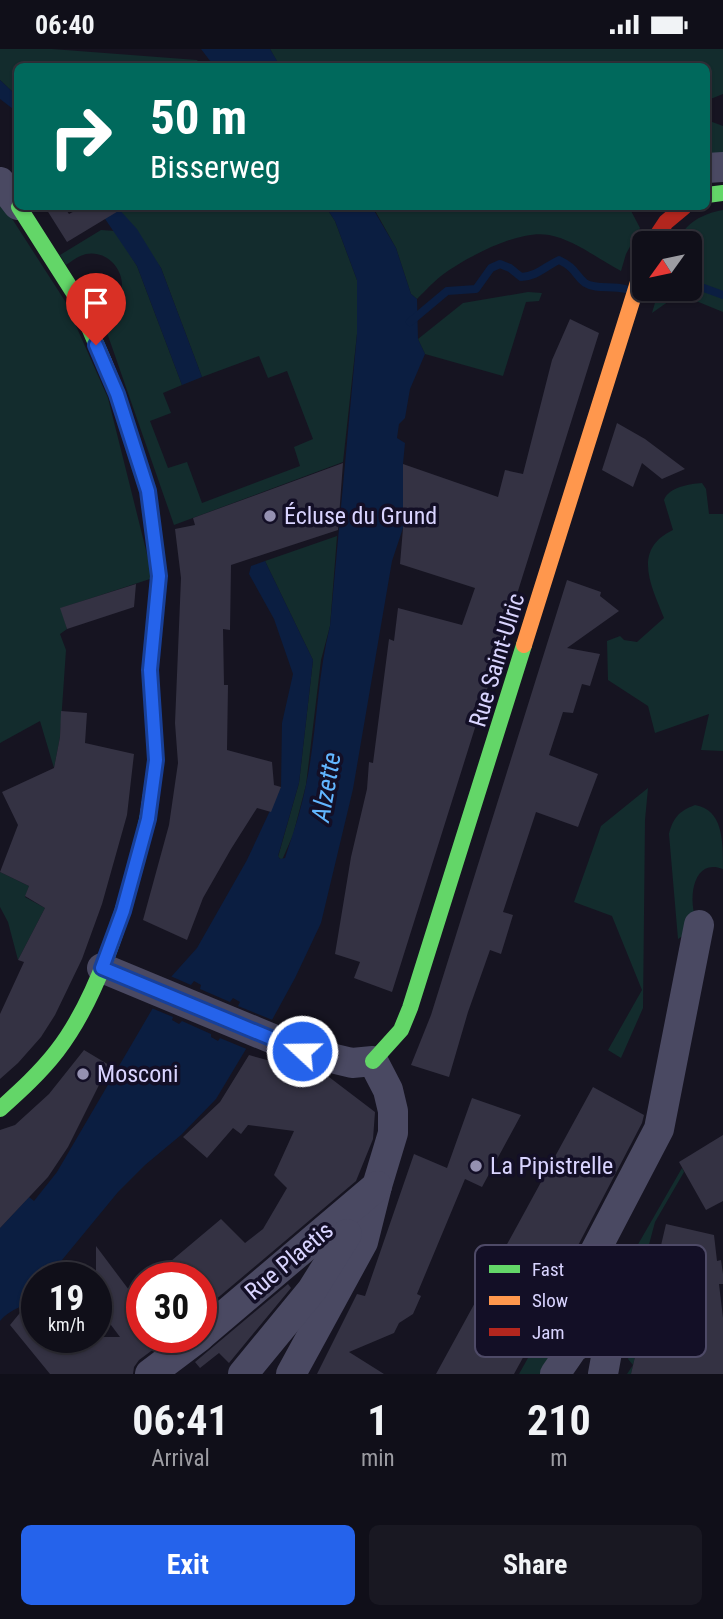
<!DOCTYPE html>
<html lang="en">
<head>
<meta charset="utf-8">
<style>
  body { margin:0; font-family:"Roboto Condensed",sans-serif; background:#191822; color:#f1f3f6; height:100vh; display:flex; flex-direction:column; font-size:26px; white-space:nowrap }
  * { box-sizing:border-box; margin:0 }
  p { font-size:23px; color:#9c9ca2 }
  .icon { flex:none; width:38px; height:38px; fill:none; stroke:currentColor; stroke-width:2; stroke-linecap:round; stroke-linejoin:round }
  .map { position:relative; height:1325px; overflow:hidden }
  .panel { display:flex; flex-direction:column; background:#100f19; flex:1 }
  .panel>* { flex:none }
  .banner { position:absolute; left:14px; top:14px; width:696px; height:147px; border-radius:10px; box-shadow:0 2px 5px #0004,0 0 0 2px #302f38; background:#00695c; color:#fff; overflow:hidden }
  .needle { width:46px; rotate:237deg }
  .tools { position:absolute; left:632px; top:182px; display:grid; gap:14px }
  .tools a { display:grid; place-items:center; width:70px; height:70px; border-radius:10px; background:#100f19; box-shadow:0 2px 5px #0004,0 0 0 2px #302f38; font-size:35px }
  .speed { position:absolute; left:21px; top:1213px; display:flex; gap:14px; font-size:35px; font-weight:700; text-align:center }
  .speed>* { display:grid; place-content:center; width:91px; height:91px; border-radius:50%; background:#100f19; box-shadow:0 2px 5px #0004,0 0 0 2px #302f38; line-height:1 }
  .speed small { font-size:18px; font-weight:400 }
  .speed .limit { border:10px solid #d22; background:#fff; color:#111 }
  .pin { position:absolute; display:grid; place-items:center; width:60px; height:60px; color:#fff; margin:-72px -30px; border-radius:50% 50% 50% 0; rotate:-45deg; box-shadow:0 0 7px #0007 }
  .pin .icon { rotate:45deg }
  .me { position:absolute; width:77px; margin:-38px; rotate:291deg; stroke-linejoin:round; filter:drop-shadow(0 0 5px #0008) }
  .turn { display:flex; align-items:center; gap:24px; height:147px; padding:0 21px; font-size:32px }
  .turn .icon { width:91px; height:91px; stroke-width:2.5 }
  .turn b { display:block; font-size:49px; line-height:60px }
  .eta { display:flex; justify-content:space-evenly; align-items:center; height:119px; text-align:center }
  .eta b { font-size:42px; font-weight:700; line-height:49px }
  .cta { display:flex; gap:14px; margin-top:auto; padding:14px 21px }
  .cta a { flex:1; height:80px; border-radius:10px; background:#2563eb; color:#fff; font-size:28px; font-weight:700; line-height:80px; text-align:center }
  .cta a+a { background:#191822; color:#f1f3f6 }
  .status { display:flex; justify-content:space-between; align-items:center; height:49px; padding:0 35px; background:#100f19; direction:ltr }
  .status svg { height:19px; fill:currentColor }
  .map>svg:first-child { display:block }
  .green { fill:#132c2d }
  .water { fill:#0b1e41 }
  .pier { fill:#161421 }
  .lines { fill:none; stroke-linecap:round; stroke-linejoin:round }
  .stream { stroke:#0b1e41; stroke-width:8 }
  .building { fill:#343243 }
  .street { stroke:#4a4962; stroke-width:30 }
  .fast { stroke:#63d668; stroke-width:16 }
  .slow { stroke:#ff974d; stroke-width:16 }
  .jam { stroke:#b3261e; stroke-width:16 }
  .route-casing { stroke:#184099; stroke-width:18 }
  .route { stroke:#2563eb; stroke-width:12 }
  .poi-dot { fill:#9591b1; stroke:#130f26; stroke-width:2.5 }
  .labels { text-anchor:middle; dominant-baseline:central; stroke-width:7; stroke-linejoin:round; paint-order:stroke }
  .poi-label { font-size:24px; fill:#d9d4ff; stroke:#130f26; text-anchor:start }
  .street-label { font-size:24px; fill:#d9d4ff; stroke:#130f26 }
  .water-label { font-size:26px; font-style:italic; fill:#62b6ff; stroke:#130f26 }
  .key { fill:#130f26; stroke:#4e4a67; stroke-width:2 }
  .key-label { font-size:19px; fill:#d9d4ff }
</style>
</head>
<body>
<div class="status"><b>06:40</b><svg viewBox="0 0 49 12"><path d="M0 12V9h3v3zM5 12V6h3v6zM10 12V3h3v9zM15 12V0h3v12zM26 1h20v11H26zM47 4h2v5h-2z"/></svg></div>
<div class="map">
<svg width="723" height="1325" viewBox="0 0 723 1325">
  <rect width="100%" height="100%" fill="#161421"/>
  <!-- green -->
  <g class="green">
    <path d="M0,0H52L197,11L202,17L18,18L17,47L0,31Z"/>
    <path d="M270,0H723V45L708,51L707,54V18H280Z"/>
    <path d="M707,71L723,77V109H707Z"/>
    <path d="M0,151L65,252L108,349L153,529L61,559L67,580L60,585L66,601L60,688L54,719L40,672L0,694Z"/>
    <path d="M117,158H326L335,172L357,231V285L343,413L174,476L105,278C108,260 121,252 122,238C123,218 105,201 86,205C78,207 72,212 66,216L60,206L101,181L115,182L137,217L182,336L163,344L171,364L150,372L168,419L187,413L202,454L300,417L294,398L313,390L287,322L268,329L259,307L202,328L161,219Z"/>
    <path d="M373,158H629L640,179L626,205L621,222C598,210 575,191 549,186C520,180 469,207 445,224C435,231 426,241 417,250L411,245L396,199Z"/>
    <path d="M723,161V263L679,245L652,264L659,240H690V194H676C686,174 701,165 723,161Z"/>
    <path d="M528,243L542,244L539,252L526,253L503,327L425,305L418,290L463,254Z"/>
    <path d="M702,434L706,440L709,465H723V702L701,701L709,665L655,684L648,657L608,631L607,592L620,587L624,591L637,593L664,569C652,538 631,501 673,481L664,451C669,438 689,435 702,434Z"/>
    <path d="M337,487L330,577L321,611L306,736L293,786L282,811L278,808L299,734L313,611L265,512Z"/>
    <path d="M648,739L645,771L643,959L621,1009L608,1001L642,941L612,867L574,853L601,777Z"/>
    <path d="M695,756C723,761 723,791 723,820C690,807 687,858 699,876L678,890L669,785C673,769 679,762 695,756Z"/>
    <path d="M0,823L29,837L25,848L45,859L18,911L8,873L0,858Z"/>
    <path d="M682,1119L684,1123L655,1173L635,1248L615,1279C608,1276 602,1271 594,1272C578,1273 555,1312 546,1325H519L569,1236L585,1246H608L622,1222L633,1221V1211H629Z"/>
    <path d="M637,1276L642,1277L631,1325H627L633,1316L628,1310Z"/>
  </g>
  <!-- water -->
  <g class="water">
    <path d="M201,0H270L280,17H214Z"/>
    <path d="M0,31L17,47V63L0,50Z"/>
    <path d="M97,158H117L137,180L161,219L202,328L182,336L137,217Z"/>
    <path d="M326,158H372L396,199L411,245L417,250L418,290L425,305L410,340L405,369L399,375L397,389L405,394L403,415V479L392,512L353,740L321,874L295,929L272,971L246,1000L216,1050L181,1086L145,1116L118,1143L48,1228H37C37,1261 16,1253 0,1272V1179L29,1148L34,1152L57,1123L171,928L197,899L247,811L281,738L282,674L293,625L274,570L249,525L251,517L265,512L313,611L299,734L278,807L280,810L285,809C293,785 301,761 306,736C317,684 317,629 330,577L357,285V231L335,172Z"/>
  </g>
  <!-- pier -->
  <path class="pier" d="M168,926L191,936L194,932L201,936L200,940L230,953L233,949L240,953L238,957L275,972L249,1001L220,989L218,992L211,988V985L182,972L179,975L172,971L173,968L149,958Z"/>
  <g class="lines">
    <!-- stream -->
    <g class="stream">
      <path d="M690,234L723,246"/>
      <path d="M644,245L659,244L664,240"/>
      <path d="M410,273L447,242L476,240L491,219L500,215L510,219L521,228C538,227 544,218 559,211C576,219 574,225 585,234C596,241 613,236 625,240"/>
    </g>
  </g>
  <!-- building -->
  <g class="building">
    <path d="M45,158H64L69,165L82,158H125L67,193Z"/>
    <path d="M570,270L599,284L392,943L354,929L360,913L335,905L351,808L367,740L369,713L373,714L389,590L394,592L398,559L462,576L475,539L400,515L403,479V415L498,448L505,421L523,425L552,311Z"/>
    <path d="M617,374L645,390L685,420L662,430L642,414L633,438L602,421Z"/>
    <path d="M343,414L338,481L231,516L230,581L223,580L224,636H228L227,701L272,713L274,736L281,738L271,763L257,759L231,800L203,849L187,891L143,871L169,776L178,714L175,674L181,529L175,480L195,476L193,469Z"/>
    <path d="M567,531L601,543L600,547L619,562L567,599L600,605L590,637L582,635L573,664L563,663L549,706L598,725L578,778L536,763L503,863L513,866L501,905L490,901L468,963L449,1028L411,1016L431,966Z"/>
    <path d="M136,535L134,558L67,580L60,559Z"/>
    <path d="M61,662L87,664L85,694L134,705L127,766L102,855L82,910L55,966L41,988L18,1014L0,1030V965L24,913L18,911L45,859L25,847L29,837L0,823L18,776L2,743L54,719L60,688Z"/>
    <path d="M84,1001L109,1016L68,1098L48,1128L0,1179V1081L15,1076L49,1045Z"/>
    <path d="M249,1006L329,1028L375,1063L373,1090L356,1132L201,1263V1228H152L221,1170L245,1194L263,1180L287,1139L274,1126L294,1082L248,1076L241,1085L233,1079L207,1109L183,1088L220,1053Z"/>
    <path d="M593,1038L644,1066L642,1074L561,1229L560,1241L514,1325H436Z"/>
    <path d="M472,1049L521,1066L482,1138L465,1130L417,1245L421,1247L413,1265L399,1274L394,1284L349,1303L384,1325H317L357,1245L365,1247L414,1105L447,1119Z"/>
    <path d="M723,1086V1152L706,1161L679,1113Z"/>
    <path d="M666,1175L714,1186L717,1212L721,1211L723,1225V1235H719L723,1269V1325H631Z"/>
    <path d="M96,1197L132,1245L142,1237V1288H170L139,1311L134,1318L133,1325H50L10,1276L37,1243V1288H120L96,1256Z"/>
    <path d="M288,1235L291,1239L229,1314L219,1304L200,1319L195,1313Z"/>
  </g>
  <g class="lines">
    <!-- street -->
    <g class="street">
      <path d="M707,119L723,118"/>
      <path d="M0,133L18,156"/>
      <path d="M102,919L302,1002L352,1014L373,1012L388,1041L393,1062V1084L377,1137L363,1193L291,1325"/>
      <path d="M577,1237L659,1080L699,876"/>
      <path d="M201,1286L377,1137"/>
      <path d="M150,1325L199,1288"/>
      <path d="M243,1325L312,1241L347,1185"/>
      <path d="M555,1325L573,1299L588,1290L600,1293L607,1303L603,1325"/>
    </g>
    <!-- fast -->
    <g class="fast">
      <path d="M707,146L723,144"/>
      <path d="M19,158L75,246L104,313"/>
      <path d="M373,1012L401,981L410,959L524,596"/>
      <path d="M0,1060C20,1042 40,1024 57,1002C95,953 119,878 135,819C139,801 145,784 148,766"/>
    </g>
    <!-- slow -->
    <g class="slow">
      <path d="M104,313L117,345L148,442L159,527L150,621L156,711L148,766"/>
      <path d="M524,596L644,214"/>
    </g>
    <!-- jam -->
    <path class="jam" d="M652,194L666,173L684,158"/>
  </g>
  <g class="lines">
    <defs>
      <path id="route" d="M96,296L117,345L148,442L159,527L150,621L156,711L148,770L123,862L102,919L302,1002"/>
    </defs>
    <!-- route casing -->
    <use href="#route" class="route-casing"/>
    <!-- route -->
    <use href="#route" class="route"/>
  </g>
  <!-- markers -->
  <g class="poi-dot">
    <circle cx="270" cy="467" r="7"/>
    <circle cx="83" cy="1025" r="7"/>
    <circle cx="476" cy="1117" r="7"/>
  </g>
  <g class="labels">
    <!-- poi labels -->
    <g class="poi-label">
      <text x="284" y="467">Écluse du Grund</text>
      <text x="97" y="1025">Mosconi</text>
      <text x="490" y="1117">La Pipistrelle</text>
    </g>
    <!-- street labels -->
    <g class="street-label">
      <text transform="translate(497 611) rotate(-73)">Rue Saint-Ulric</text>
      <text transform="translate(289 1212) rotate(-40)">Rue Plaetis</text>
    </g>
    <!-- water labels -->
    <g class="water-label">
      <text transform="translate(326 738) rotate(-80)">Alzette</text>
    </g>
  </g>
  <!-- legend -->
  <rect x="475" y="1196" width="231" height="112" rx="10" class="key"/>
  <rect x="489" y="1216" width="31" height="8" fill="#63d668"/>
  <rect x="489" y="1247" width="31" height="9" fill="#ff974d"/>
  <rect x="489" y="1279" width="31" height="8" fill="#b3261e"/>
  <g class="key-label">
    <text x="532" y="1227">Fast</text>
    <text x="532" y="1258">Slow</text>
    <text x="532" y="1290">Jam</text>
  </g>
</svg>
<div class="tools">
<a><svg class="needle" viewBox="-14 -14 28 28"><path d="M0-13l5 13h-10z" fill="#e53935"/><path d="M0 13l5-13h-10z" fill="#9c9ca2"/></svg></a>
</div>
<div class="speed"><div>19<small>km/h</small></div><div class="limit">30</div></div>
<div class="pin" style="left:96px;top:296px;background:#d93025"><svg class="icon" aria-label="arrive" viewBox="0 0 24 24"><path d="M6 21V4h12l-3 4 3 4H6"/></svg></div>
<svg class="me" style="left:302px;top:1002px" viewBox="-20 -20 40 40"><circle r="17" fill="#2563eb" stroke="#fff" stroke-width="3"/><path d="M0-11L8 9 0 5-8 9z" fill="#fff"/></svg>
<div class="banner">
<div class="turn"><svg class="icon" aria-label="right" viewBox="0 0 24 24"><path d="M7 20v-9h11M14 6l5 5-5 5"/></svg><div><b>50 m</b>Bisserweg</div></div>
</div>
</div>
<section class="panel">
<div class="eta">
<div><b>06:41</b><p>Arrival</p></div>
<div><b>1</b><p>min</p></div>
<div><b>210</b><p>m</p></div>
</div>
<div class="cta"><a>Exit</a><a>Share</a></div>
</section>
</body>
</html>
